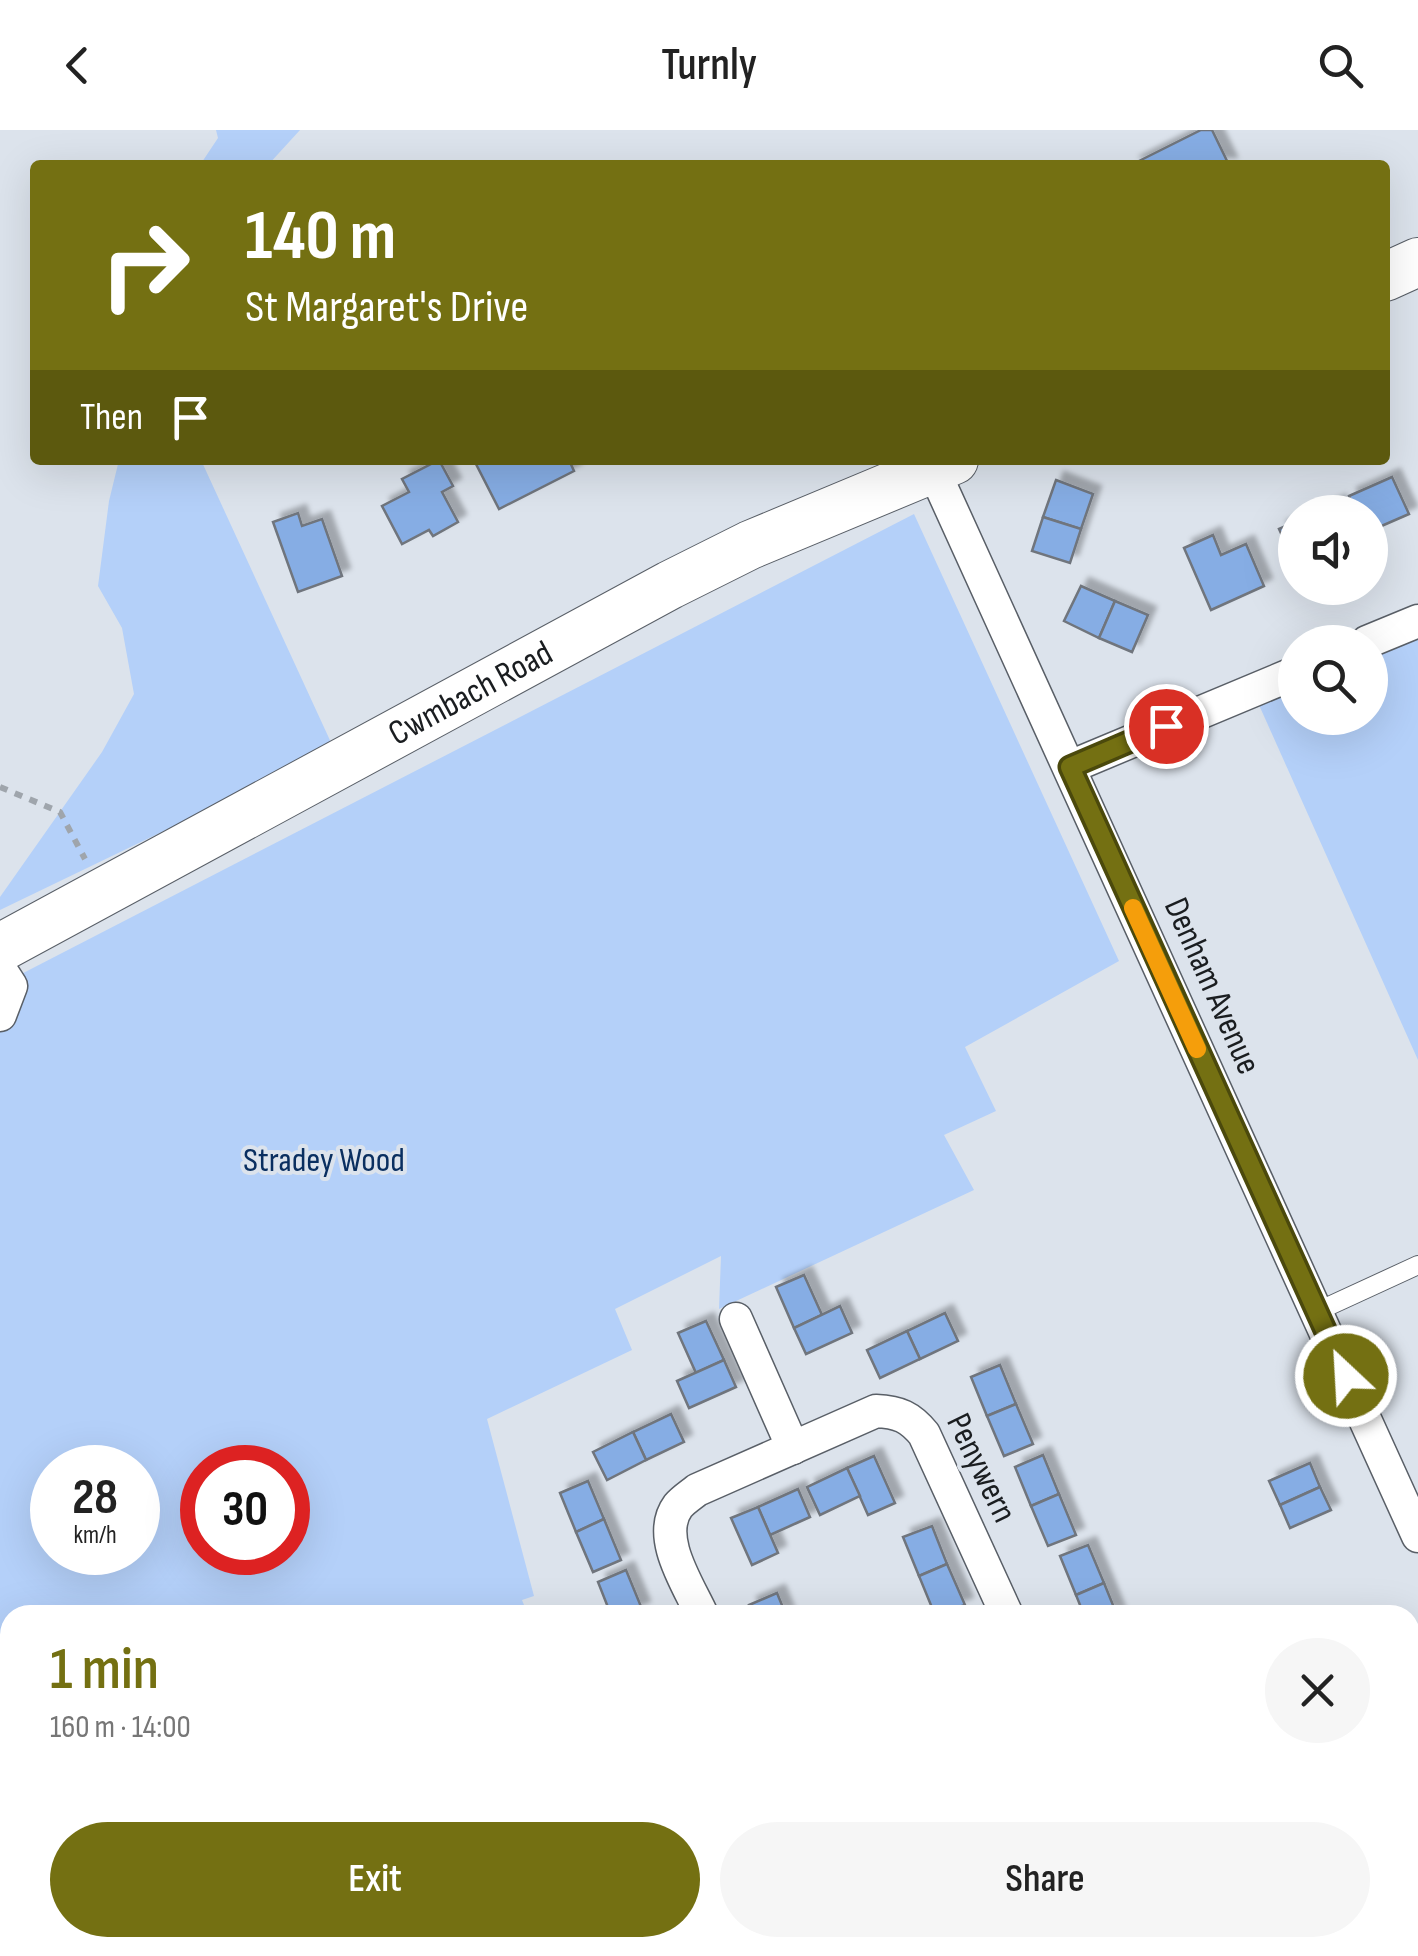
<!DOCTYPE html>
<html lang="en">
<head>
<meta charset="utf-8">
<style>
  body { margin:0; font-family:"Sofia Sans Condensed",sans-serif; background:#f6f6f6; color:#222; height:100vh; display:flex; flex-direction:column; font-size:38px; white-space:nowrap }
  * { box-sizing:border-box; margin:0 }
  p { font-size:32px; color:#767676 }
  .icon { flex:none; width:55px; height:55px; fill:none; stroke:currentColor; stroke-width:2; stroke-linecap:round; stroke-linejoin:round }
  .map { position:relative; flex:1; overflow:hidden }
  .panel { position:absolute; left:0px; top:1475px; width:1420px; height:352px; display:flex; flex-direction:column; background:#fff; border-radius:30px 30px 0 0; box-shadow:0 10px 40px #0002 }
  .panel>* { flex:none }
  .banner { position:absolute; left:30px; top:30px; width:1360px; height:305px; border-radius:10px; box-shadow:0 10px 40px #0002; background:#747012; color:#fff; overflow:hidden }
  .controls { position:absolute; left:1278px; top:365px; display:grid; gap:20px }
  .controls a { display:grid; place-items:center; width:110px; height:110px; border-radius:50%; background:#fff; box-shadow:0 10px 40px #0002; font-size:50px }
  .speed { position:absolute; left:30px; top:1315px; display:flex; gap:20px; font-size:50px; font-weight:700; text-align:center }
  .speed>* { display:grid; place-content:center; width:130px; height:130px; border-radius:50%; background:#fff; box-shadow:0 10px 40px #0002; line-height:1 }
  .speed small { font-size:25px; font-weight:400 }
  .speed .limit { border:15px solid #d22; background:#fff; color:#111 }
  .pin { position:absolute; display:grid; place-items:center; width:85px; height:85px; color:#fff; margin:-42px; border:5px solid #fff; border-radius:50%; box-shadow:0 2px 10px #0007 }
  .me { position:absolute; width:110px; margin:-55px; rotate:335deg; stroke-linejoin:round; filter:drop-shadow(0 0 8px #0008) }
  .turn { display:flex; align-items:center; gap:35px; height:210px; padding:0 50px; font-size:45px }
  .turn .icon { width:130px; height:130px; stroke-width:2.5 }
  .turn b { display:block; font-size:70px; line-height:85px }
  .then { display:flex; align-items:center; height:95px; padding:0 50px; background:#0003; gap:20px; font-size:38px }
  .round { display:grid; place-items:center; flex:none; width:105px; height:105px; border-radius:52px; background:#f6f6f6 }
  .headline { display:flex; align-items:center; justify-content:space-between; height:170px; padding:0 50px }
  h1 { font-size:60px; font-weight:600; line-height:75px; color:#747012 }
  .action { display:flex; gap:20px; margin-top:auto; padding:20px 50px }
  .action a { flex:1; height:115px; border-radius:60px; background:#747012; color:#fff; font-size:40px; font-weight:600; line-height:115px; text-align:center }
  .action a+a { background:#f6f6f6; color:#222 }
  header { display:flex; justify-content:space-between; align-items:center; height:130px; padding:0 50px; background:#fff; font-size:45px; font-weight:600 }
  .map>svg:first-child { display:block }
  .green { fill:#b4d0f9; fill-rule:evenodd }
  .building { fill:#86ade4; stroke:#6f757d; stroke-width:2.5; filter:url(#shadow) }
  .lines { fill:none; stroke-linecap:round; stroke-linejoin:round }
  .lane-casing { stroke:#595f67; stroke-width:20 }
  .street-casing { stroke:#595f67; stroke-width:35 }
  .secondary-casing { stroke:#595f67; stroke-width:50 }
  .path { stroke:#9fa5ac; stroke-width:6; stroke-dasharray:8 8; stroke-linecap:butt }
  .lane { stroke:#fff; stroke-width:18 }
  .street { stroke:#fff; stroke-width:32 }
  .secondary { stroke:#fff; stroke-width:48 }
  .route-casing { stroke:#4b490c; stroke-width:25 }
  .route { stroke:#747012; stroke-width:18 }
  .slow { stroke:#f59e0b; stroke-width:18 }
  .labels { text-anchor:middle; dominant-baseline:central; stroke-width:8; stroke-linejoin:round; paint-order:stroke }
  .street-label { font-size:35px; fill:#1a1d20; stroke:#dce3ec }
  .park-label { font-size:35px; fill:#0a2f60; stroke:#dce3ec }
</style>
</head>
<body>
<header><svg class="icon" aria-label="back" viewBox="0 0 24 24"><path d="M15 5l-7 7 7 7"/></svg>Turnly<svg class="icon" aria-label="search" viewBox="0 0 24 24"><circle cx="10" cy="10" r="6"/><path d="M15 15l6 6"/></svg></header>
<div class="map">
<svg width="1418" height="1826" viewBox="0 0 1418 1826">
  <defs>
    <filter id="shadow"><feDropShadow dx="8" dy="-8" stdDeviation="2.5" flood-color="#0004"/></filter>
  </defs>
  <rect width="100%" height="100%" fill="#dce3ec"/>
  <!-- green -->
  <g class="green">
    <path d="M216,0H300L268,35H200L218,8Z"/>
    <path d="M119,330H201L334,619L0,780V767L102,622L134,564L122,498L98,456L109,371Z"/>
    <path d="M914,384L1119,831L965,917L996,981L944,1005L974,1060L719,1179L721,1126L615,1179L632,1220L487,1289L534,1466L522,1470L528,1485H10V1818H667L671,1826H0V855ZM52,1338H138V1422H52ZM202,1338H288V1422H202Z"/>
    <path d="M1418,501V930L1259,575L1295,558V588H1370V524Z"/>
  </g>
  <!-- building -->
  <g class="building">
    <path d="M1201,0H1212L1229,35H1131Z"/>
    <path d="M439,330L453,356L442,362L458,392L433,406L429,400L402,414L382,376L409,362L402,349Z"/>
    <path d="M484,330H569L574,341L499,379L476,334Z"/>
    <path d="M1392,347L1409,384L1370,401V382H1356L1349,366Z"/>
    <path d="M1056,350L1093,364L1081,399L1043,387Z"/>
    <path d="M1338,373L1341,382H1317Z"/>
    <path d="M298,383L302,396L322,389L342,446L298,462L273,392Z"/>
    <path d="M1043,387L1081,399L1070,433L1032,421Z"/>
    <path d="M1295,392V434L1279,399Z"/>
    <path d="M1213,405L1221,425L1246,414L1264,456L1211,480L1184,418Z"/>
    <path d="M1081,456L1115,471L1099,508L1064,491Z"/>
    <path d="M1115,471L1148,485L1132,522L1099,508Z"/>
    <path d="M804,1145L822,1185L794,1198L776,1157Z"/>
    <path d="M840,1176L852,1203L806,1224L794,1198Z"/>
    <path d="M945,1183L958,1211L920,1229L907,1201Z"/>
    <path d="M706,1191L724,1230L696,1243L678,1203Z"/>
    <path d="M907,1201L920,1229L880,1248L867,1220Z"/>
    <path d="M724,1230L736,1257L689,1278L677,1251Z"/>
    <path d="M1000,1235L1016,1274L987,1286L971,1247Z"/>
    <path d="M1016,1274L1033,1314L1004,1326L987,1286Z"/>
    <path d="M671,1284L684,1312L646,1330L633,1302Z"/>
    <path d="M633,1302L646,1330L607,1350L593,1322Z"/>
    <path d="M1043,1325L1059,1364L1031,1376L1015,1337Z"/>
    <path d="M874,1326L895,1373L868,1385L847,1338Z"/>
    <path d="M1310,1333L1320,1357L1280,1375L1269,1351Z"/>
    <path d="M847,1338L860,1366L820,1385L807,1357Z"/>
    <path d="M588,1351L604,1389L576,1402L560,1363Z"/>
    <path d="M1320,1357L1331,1380L1290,1398L1280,1375Z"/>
    <path d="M798,1359L810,1387L770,1405L758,1377Z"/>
    <path d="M1059,1364L1076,1405L1048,1416L1031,1376Z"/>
    <path d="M758,1377L778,1423L752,1435L731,1388Z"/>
    <path d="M604,1389L621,1430L593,1442L576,1402Z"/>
    <path d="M932,1396L947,1434L919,1446L903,1407Z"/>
    <path d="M1088,1415L1104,1453L1076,1465L1060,1426Z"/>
    <path d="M947,1434L965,1475L935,1485L919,1446Z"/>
    <path d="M626,1440L642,1479L627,1485H611L598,1452Z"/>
    <path d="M1104,1453L1117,1485H1084L1076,1465Z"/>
    <path d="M777,1463L786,1485H753L749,1475Z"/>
    <path d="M736,1818H768L771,1826H739Z"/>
    <path d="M736,1818L739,1826H714L734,1818Z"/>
    <path d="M923,1818H932L936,1826H903Z"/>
    <path d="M1064,1818H1092L1096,1826H1062L1059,1819Z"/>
    <path d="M1210,1818H1243L1245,1821L1233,1826H1213Z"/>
  </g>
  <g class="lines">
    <defs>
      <path id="lane" d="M1316,1182L1418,1135"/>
      <g id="street">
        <path d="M933,339L1418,1406"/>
        <path d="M1367,512L1418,491"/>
        <path d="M1070,637L1295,543"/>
        <path d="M0,839L11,856L0,885"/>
        <path d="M736,1189L793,1318"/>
        <path d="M702,1485C689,1456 655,1407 678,1376C683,1370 691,1365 697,1360L876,1281C899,1282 910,1287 924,1304L1007,1485"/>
        <path d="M1158,1818L1162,1826"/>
        <path d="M860,1826V1818"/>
      </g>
      <g id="secondary">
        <path d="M1385,147L1418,132"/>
        <path id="s1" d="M0,818L670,455L750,415L954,330"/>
      </g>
    </defs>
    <!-- lane casing -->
    <use href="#lane" class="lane-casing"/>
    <!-- street casing -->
    <use href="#street" class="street-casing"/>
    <!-- secondary casing -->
    <use href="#secondary" class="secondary-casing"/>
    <!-- path -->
    <path class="path" d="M0,657L60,682L85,729"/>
    <!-- lane -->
    <use href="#lane" class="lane"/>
    <!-- street -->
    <use href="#street" class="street"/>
    <!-- secondary -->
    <use href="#secondary" class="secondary"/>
  </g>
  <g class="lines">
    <defs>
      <path id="route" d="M1166,596L1070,637L1346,1246"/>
    </defs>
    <!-- route casing -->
    <use href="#route" class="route-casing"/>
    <!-- route -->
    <use href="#route" class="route"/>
    <!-- slow -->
    <path class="slow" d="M1133,778L1197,919"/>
  </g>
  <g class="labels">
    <!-- street labels -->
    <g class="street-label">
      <text stroke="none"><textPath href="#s1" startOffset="535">Cwmbach Road</textPath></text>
      <text transform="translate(1212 856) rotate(66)">Denham Avenue</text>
      <text transform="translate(981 1338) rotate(64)">Penywern</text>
    </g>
    <!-- park labels -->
    <g class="park-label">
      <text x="324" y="1030">Stradey Wood</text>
    </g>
  </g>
</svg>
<div class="controls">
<a><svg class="icon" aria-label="sound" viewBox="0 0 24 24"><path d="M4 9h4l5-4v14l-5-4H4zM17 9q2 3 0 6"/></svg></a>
<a><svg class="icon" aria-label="search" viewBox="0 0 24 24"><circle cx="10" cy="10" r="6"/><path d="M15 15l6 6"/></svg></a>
</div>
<div class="speed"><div>28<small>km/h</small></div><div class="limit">30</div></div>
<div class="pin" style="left:1166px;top:596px;background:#d93025"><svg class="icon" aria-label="arrive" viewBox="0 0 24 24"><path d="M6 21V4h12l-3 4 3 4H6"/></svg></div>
<svg class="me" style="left:1346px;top:1246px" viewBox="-20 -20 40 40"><circle r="17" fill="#747012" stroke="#fff" stroke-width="3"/><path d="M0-11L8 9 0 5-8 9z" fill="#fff"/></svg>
<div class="banner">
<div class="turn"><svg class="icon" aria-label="right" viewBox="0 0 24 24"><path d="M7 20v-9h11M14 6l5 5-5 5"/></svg><div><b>140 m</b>St Margaret's Drive</div></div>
<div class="then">Then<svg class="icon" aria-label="arrive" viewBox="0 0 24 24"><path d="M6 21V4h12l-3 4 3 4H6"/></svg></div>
</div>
<section class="panel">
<div class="headline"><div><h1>1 min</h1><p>160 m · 14:00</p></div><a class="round"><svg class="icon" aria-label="close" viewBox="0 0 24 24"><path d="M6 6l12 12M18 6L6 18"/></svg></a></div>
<div class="action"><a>Exit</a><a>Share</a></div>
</section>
</div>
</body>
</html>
